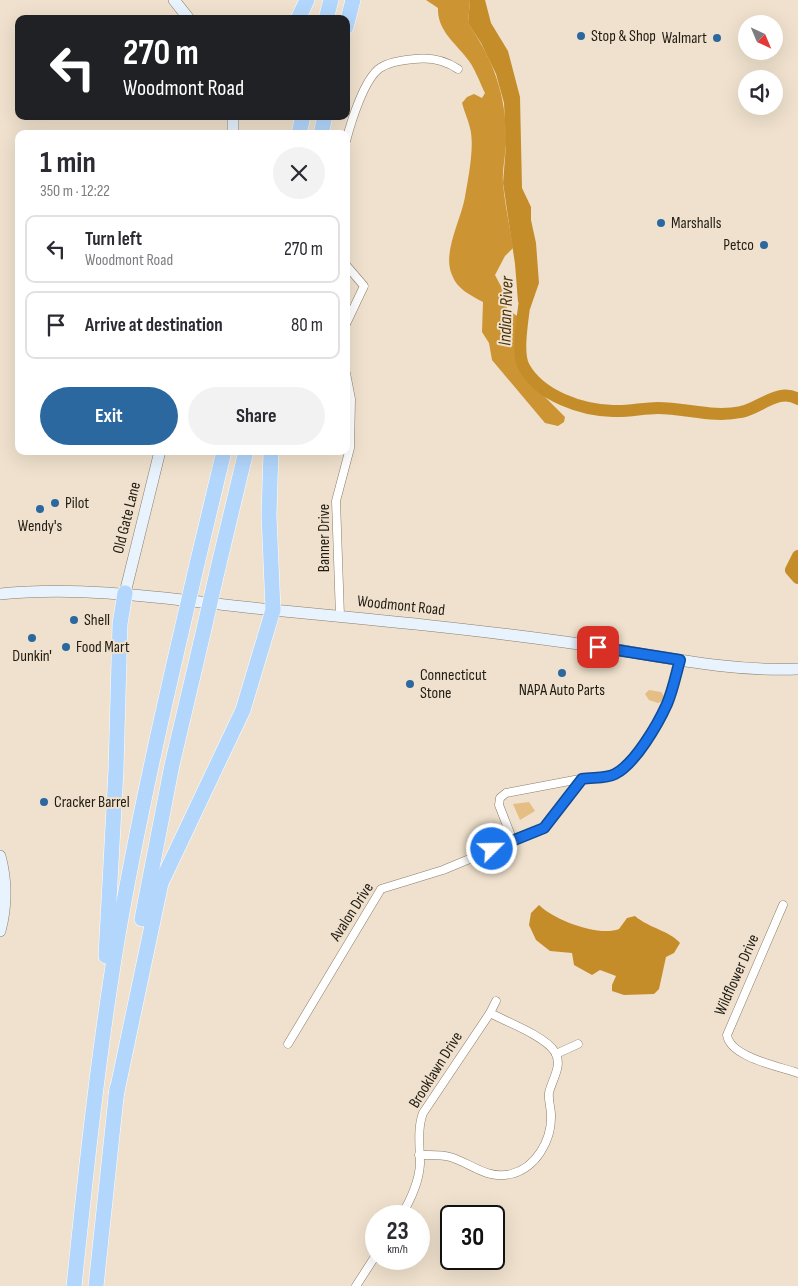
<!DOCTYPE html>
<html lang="en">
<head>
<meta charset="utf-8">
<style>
  body { margin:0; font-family:"Sofia Sans Condensed",sans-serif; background:#f2f2f3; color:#2b2b33; height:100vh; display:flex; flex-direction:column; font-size:19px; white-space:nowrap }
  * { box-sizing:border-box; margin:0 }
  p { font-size:16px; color:#7c7c81 }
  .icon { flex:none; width:28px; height:28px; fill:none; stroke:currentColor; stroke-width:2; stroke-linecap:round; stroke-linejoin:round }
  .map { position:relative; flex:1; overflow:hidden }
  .details { position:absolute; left:15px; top:130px; width:335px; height:325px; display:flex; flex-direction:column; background:#fff; border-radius:10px; box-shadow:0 5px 20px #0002 }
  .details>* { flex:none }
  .top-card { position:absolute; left:15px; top:15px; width:335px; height:105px; border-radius:10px; box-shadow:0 5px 20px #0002; background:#202124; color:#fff; overflow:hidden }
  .needle { width:32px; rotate:136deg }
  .buttons { position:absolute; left:738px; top:15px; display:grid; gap:10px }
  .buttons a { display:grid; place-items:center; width:45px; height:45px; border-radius:50%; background:#fff; box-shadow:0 5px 20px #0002; font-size:25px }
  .speed { position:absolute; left:365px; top:1205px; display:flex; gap:10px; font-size:25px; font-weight:700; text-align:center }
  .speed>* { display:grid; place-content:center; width:65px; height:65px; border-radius:50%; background:#fff; box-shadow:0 5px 20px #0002; line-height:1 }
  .speed small { font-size:12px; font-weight:400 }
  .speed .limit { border:2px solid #111; border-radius:8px; background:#fff; color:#111 }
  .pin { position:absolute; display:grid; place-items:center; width:42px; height:42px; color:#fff; margin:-21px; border-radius:10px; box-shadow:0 2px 8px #0006 }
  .me { position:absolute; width:55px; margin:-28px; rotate:67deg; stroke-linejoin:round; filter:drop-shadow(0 0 4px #0008) }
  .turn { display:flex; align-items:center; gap:18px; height:105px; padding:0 25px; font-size:22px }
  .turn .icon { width:65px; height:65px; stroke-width:2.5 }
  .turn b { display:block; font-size:35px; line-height:42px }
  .round { display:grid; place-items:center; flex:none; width:52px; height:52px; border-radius:26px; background:#f2f2f3 }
  .summary { display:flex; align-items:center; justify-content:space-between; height:85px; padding:0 25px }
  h1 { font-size:30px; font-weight:700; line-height:38px }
  .button { display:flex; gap:10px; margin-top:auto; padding:10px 25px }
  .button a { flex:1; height:58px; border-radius:30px; background:#2b689f; color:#fff; font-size:20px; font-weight:700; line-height:58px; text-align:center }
  .button a+a { background:#f2f2f3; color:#2b2b33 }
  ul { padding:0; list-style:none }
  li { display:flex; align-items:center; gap:15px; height:68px; margin:0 10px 8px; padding:0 15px; border:2px solid #e1e1e2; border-radius:10px }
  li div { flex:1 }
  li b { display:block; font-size:19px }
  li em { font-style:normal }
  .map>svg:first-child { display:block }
  .green { fill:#e4be84 }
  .forest { fill:#cc9433 }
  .water { fill:#c48d2a }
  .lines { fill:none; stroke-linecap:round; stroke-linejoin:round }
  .river { stroke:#c48d2a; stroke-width:12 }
  .street-casing { stroke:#897d6a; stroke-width:9 }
  .secondary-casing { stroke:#897d6a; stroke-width:12 }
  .highway-casing { stroke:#fff; stroke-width:16 }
  .street { stroke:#fff; stroke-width:8 }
  .secondary { stroke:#e8f3fe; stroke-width:11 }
  .highway { stroke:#b3d7fc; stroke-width:15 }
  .highway-bridge-casing { stroke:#fff; stroke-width:16; stroke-linecap:butt }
  .highway-bridge { stroke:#b3d7fc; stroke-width:15 }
  .route-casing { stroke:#114b97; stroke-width:12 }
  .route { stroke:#1a73e8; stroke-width:9 }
  .poi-dot { fill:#2b689f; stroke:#efe1cd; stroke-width:2 }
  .labels { text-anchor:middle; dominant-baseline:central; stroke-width:4; stroke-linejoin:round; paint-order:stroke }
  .poi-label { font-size:16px; fill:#211c14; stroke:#efe1cd; text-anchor:start }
  .street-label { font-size:16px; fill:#211c14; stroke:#efe1cd }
  .water-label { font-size:18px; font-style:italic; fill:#493209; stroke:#efe1cd }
</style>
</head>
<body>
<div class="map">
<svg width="798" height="1286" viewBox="0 0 798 1286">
  <rect width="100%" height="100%" fill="#efe1cd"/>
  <!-- green -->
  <g class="green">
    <path d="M649,690L661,692L664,696L663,701L658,703L649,700L645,694Z"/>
    <path d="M529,802L535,811L520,820L513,804Z"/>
  </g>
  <!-- forest -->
  <path class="forest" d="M426,0H470L468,23C495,63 507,97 506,145C505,158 502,171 503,184C505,205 510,227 513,248L505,256L495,275L505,294L507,310L526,321L520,363L546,398L565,417L564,422L558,426L545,423L492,360L489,343L482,332L483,302C470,295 457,289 452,275C442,253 461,220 465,197C468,179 475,146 470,128C468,119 464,111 462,103L467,97L474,94L482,98L485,93C480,83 476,71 469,61C457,44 437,31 438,8Z"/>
  <!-- water -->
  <g class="water">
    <path d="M470,0H485L491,23L508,51L520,97L522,188L531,207V220L536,243L539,283L530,309L518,302L515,264L503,183L506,145L504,103L496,74L481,43L468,23Z"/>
    <path d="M539,905C554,920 599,937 619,929L627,918L635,916C649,928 670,931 680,943L674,953L666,957L659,989L654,994L624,995L612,991V985L616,976L600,970L592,975L574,965L572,953L550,951L536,940L529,925L531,913Z"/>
  </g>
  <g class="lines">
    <!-- river -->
    <g class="river">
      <path d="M526,289C525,309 515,351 524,367C540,396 581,410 613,411C628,412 643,408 658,408C686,408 713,418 741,412C759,409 779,387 798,399"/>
      <path d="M798,556L791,570L798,578"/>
    </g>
    <defs>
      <g id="street">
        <path d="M346,141C351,122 364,79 380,68C389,62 403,60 414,59C430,57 445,60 458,69"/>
        <path d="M346,265L364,286L346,324"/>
        <path d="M340,616L336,501L350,448L351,399L346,373"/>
        <path d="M513,841L499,805L500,798L506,793L585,778H602L622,770L635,757L659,719L667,702L680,660"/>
        <path d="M783,905L727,1035C730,1057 778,1066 798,1073"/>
        <path d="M288,1044L381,889L443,870L544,828L582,779"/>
        <path d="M556,1054L578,1044"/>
        <path d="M419,1155C430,1155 440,1154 450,1157C471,1163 487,1180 511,1174C536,1168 552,1140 551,1115C551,1108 548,1100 549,1093C552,1079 563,1066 555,1052C545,1036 507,1022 490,1013"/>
        <path d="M401,1216C410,1201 419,1183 420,1164C420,1147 417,1129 423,1113L490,1013L496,1001"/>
        <path d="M356,1286L376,1255"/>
      </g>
      <g id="secondary">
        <path d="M174,0L189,19"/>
        <path d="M233,134V116"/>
        <path d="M125,593L160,451"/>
        <path d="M0,594C92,585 182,601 273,610C378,620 482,630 586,645C656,655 727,672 798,669"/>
        <path d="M0,856C7,882 7,905 0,931"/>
      </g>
      <g id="highway">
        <path d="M298,19L307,0"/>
        <path d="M326,19L331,0"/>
        <path d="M346,27L353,0"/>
        <path d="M299,134L303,116"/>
        <path d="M321,134L325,116"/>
        <path d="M197,564L224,451"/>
        <path d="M218,568L246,451"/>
        <path d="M142,919L172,765L201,642"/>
        <path d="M106,956L116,770L120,624L125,593"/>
        <path d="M116,1096L161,883L243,710L273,610L269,515L271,451"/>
        <path d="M74,1286C86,1171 98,1056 117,941C134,841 156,741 179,642"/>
        <path d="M96,1286L117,1088"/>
      </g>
    </defs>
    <!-- street casing -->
    <use href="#street" class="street-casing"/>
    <!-- secondary casing -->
    <use href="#secondary" class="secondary-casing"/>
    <!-- highway casing -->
    <use href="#highway" class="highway-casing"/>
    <!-- street -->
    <use href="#street" class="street"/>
    <!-- secondary -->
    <use href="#secondary" class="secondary"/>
    <!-- highway -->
    <use href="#highway" class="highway"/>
    <defs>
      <g id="highway-bridge">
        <path d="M179,642L197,564"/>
        <path d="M201,642L218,568"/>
      </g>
    </defs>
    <!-- highway-bridge casing -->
    <use href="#highway-bridge" class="highway-bridge-casing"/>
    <!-- highway-bridge -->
    <use href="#highway-bridge" class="highway-bridge"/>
  </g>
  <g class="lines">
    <defs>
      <path id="route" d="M492,849L544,828L582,779C593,777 605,779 615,774C635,764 658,724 667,704C673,690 676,674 680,660L598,647"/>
    </defs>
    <!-- route casing -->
    <use href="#route" class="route-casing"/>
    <!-- route -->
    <use href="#route" class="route"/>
  </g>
  <!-- markers -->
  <g class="poi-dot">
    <circle cx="581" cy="36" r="5"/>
    <circle cx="717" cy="38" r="5"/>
    <circle cx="661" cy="223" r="5"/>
    <circle cx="764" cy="245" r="5"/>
    <circle cx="55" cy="503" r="5"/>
    <circle cx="40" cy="509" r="5"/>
    <circle cx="74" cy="620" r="5"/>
    <circle cx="32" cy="638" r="5"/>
    <circle cx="66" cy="647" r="5"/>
    <circle cx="562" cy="673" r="5"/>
    <circle cx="410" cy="684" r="5"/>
    <circle cx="44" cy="802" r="5"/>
  </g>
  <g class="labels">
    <!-- poi labels -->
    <g class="poi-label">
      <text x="591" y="36">Stop &amp; Shop</text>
      <text x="707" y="38" text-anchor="end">Walmart</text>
      <text x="671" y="223">Marshalls</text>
      <text x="754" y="245" text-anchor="end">Petco</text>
      <text x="65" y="503">Pilot</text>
      <text x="40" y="526" text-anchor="middle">Wendy's</text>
      <text x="84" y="620">Shell</text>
      <text x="76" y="647">Food Mart</text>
      <text x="32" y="656" text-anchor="middle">Dunkin'</text>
      <text x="420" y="675">Connecticut<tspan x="420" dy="18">Stone</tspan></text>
      <text x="562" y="690" text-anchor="middle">NAPA Auto Parts</text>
      <text x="54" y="802">Cracker Barrel</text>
    </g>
    <!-- street labels -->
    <g class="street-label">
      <text transform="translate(127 518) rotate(-76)">Old Gate Lane</text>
      <text transform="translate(324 538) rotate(-90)">Banner Drive</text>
      <text transform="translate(401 606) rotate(6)">Woodmont Road</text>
      <text transform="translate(352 912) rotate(-57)">Avalon Drive</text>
      <text transform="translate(737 975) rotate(-66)">Wildflower Drive</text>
      <text transform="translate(436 1070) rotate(-58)">Brooklawn Drive</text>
    </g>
    <!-- water labels -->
    <g class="water-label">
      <text transform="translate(506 311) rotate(-88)">Indian River</text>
    </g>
  </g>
</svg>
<div class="buttons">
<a><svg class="needle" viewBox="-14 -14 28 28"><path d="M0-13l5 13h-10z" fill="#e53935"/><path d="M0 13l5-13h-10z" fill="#7c7c81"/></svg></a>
<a><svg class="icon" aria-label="sound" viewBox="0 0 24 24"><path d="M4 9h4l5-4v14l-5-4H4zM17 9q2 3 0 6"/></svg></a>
</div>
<div class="speed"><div>23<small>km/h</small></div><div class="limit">30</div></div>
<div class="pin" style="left:598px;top:647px;background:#d93025"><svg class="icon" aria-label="arrive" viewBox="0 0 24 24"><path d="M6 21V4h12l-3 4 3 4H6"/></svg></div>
<svg class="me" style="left:492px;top:849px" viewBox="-20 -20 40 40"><circle r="17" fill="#1a73e8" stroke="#fff" stroke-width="3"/><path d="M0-11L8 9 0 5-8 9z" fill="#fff"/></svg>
<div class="top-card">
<div class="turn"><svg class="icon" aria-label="left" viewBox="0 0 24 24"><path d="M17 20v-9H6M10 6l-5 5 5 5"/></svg><div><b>270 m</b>Woodmont Road</div></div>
</div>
<section class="details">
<div class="summary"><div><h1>1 min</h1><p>350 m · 12:22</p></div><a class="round"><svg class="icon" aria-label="close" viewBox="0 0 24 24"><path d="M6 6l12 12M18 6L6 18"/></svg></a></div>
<ul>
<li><svg class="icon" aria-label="left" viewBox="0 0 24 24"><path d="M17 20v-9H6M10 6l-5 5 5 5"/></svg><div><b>Turn left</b><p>Woodmont Road</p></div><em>270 m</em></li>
<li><svg class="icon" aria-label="arrive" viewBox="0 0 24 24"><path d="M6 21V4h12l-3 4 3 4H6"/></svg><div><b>Arrive at destination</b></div><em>80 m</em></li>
</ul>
<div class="button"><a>Exit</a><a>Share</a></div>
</section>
</div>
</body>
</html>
